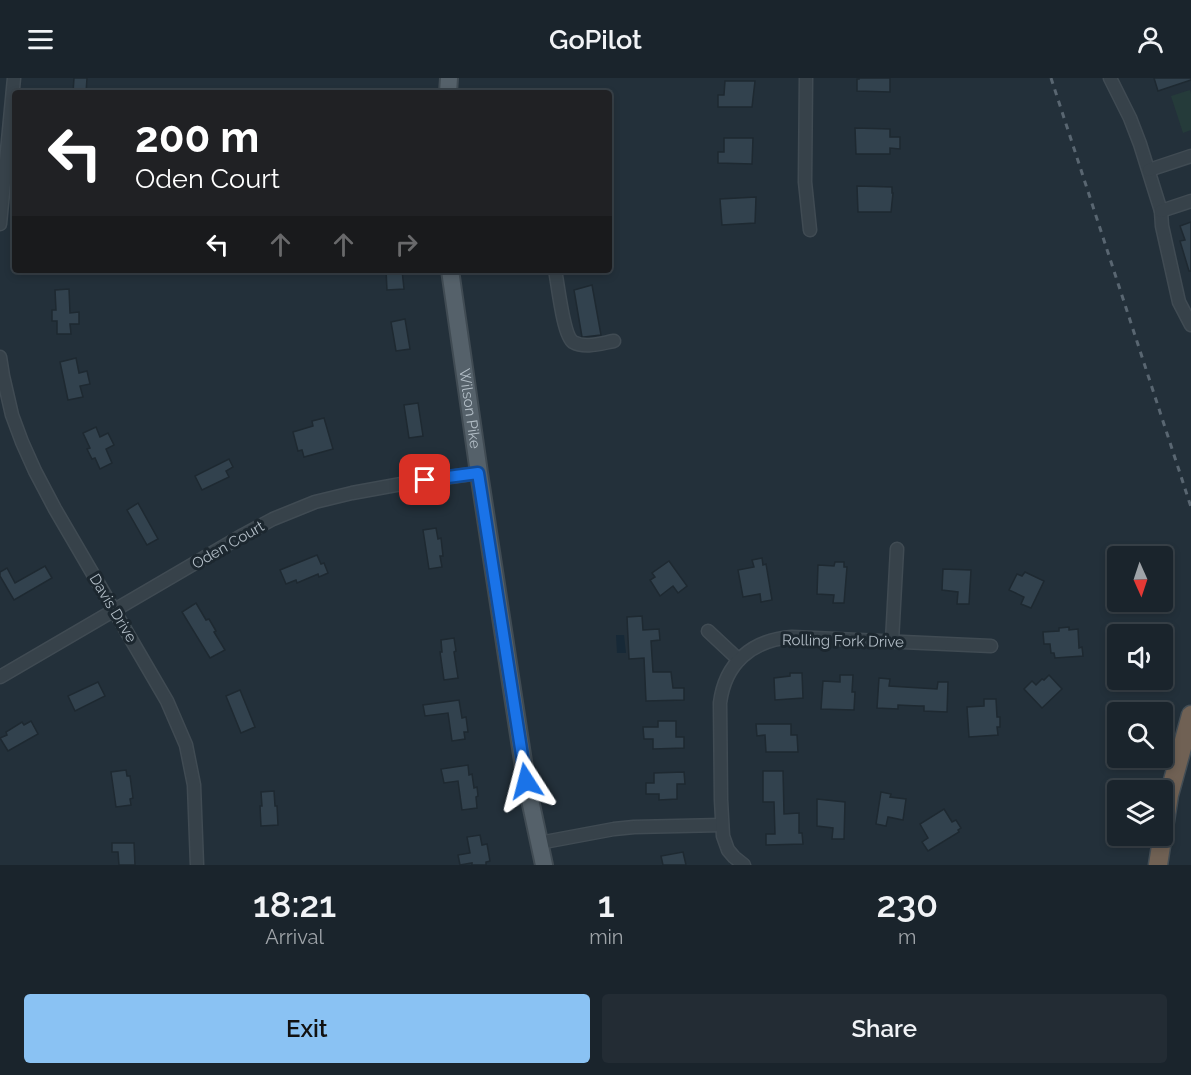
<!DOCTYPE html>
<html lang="en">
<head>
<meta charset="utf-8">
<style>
  body { margin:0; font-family:Raleway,sans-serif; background:#232c34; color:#f1f3f6; height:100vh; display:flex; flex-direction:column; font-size:22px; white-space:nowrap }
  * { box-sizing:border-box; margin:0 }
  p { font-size:20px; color:#9fa4a9 }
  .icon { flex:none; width:33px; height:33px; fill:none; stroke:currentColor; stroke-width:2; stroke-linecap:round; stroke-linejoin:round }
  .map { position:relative; height:787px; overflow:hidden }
  .side { display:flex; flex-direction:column; background:#1a242c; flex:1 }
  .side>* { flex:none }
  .hud { position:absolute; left:12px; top:12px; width:600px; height:183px; border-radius:6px; box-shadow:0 3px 9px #0003,0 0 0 2px #384148; background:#202124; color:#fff; overflow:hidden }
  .needle { width:39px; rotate:177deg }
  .buttons { position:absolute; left:1107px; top:468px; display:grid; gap:12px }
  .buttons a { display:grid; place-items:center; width:66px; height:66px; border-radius:6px; background:#1a242c; box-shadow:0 3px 9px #0003,0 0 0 2px #384148; font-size:30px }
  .pin { position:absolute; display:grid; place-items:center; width:51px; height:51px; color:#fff; margin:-26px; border-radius:12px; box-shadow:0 3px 9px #0006 }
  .me { position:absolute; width:66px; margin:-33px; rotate:351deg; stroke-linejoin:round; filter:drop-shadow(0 0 4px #0008) }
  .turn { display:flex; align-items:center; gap:21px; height:126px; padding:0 24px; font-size:27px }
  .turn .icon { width:78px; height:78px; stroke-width:2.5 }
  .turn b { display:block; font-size:42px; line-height:51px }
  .lanes { display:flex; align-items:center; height:57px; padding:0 24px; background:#0003; justify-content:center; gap:30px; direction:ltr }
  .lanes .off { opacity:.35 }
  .eta { display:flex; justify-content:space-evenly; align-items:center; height:102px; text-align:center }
  .eta b { font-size:36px; font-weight:600; line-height:42px }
  .button { display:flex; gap:12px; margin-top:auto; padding:12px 24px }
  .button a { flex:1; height:69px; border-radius:6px; background:#8ac2f3; color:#111; font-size:24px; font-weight:600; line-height:69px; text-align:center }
  .button a+a { background:#232c34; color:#f1f3f6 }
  header { display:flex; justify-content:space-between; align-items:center; height:78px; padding:0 24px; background:#1a242c; font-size:27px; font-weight:600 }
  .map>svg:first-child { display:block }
  .green { fill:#253b3a }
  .water { fill:#172937 }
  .building { fill:#32424e; stroke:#1e2931; stroke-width:1.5 }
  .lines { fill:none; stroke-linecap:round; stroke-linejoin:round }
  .minor-casing { stroke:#404b53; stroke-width:15 }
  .major-casing { stroke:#404b53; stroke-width:20 }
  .highway-casing { stroke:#424d55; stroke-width:21 }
  .minor { stroke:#37424a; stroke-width:12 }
  .major { stroke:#55616a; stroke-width:16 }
  .highway { stroke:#706154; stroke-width:18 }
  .rail { stroke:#596671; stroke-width:3; stroke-dasharray:6 6; stroke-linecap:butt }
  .route-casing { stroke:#114b97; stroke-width:15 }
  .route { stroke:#1a73e8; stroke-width:10 }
  .labels { text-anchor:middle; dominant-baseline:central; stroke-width:6; stroke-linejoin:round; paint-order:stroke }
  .street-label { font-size:15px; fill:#b2bdc6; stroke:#1c272f }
</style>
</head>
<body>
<header><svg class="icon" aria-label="menu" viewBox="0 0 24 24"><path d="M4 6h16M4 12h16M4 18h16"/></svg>GoPilot<svg class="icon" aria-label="person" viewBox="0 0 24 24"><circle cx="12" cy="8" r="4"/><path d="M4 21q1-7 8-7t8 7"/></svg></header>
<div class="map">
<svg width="1191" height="787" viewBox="0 0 1191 787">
  <rect width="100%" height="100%" fill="#23303a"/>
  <!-- green -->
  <path class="green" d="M1190,12L1191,16V52L1183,55L1171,18Z"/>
  <!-- water -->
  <path class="water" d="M616,557H624L626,575H617Z"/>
  <!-- building -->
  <g class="building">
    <path d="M74,0H87L86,15H73Z"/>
    <path d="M859,0H890V14L857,13V1H859Z"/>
    <path d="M1154,0H1191V2L1158,13Z"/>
    <path d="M725,3H755L752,29H718V17H724Z"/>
    <path d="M855,50L890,51V59H900V71L890,70V76H856Z"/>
    <path d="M724,60H753L752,86L718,85V74H724Z"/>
    <path d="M857,108L892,109V115H893L891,134H858Z"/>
    <path d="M756,119L755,145L722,147L720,121Z"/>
    <path d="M1191,144V193H1189L1180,163L1185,162L1180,148Z"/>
    <path d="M386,192H402L404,211L387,212Z"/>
    <path d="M592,207L601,257L584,259H582L574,212Z"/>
    <path d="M69,211L70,235L79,234V246H70L71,256H57V243H52V232H56L55,212Z"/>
    <path d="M405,241L410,271L396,273L391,244Z"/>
    <path d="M76,280L79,295L87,293L90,306L80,308L83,319L68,322L60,284Z"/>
    <path d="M418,325L423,358L409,360L404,327Z"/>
    <path d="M324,340L333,371L304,379L302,372L298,373L293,354L313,348L312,343Z"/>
    <path d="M96,349L100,359L108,355L114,367L106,371L112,385L100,391L95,380L92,381L87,371L90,370L83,355Z"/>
    <path d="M229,381L233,389L226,393L229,399L202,412L195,398Z"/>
    <path d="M138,425L158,461L147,467L127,432Z"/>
    <path d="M436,450L438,461L441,460L443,478H440L442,489L429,491L423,452Z"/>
    <path d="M317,477L321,486L324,485L328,495L319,499L318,496L297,505L296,502L286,506L280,492Z"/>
    <path d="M762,480L763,487L766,486L772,522L761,524L760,516L743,519L738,492L754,489L752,482Z"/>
    <path d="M669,483L687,508L678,515L673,508L660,518L650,502L655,499L652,495Z"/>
    <path d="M835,484H844V489H847L844,525H833L834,517L817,516L818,487L834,488Z"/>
    <path d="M45,488L52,500L14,522L0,498V494L7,490L15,505Z"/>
    <path d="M943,491L971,492L969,526H957L958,514L942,512Z"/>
    <path d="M1025,494L1044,503L1031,530L1021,526L1024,519L1009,512L1017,496L1022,498Z"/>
    <path d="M196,525L206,542L209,541L216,553L214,554L225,572L210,580L182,534Z"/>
    <path d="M642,538L643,552L659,551L660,562L651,563L653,594H671L673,610H684V622L646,623L644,580L629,581L627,539Z"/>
    <path d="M1069,549V552L1078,551L1079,570L1082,569L1083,578L1055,580L1054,575H1051L1050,566H1044L1043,554L1059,553V550Z"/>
    <path d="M454,560L456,573L454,574L458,600L444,602L440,574H442L441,562Z"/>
    <path d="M790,595H802L803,620L775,622L774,600L790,598Z"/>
    <path d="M840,597H853L852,614H855L854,632L821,631L823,603L840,604Z"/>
    <path d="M1049,597L1062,611L1042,630L1024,611L1032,603L1036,607L1042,601L1044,602Z"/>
    <path d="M879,600L890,601L889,608L937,611L938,604H948L947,634L924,633V628H919L898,627V631L877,630Z"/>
    <path d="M98,604L105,618L75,633L68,618Z"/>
    <path d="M240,612L255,649L241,655L226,618Z"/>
    <path d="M984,621H996L997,639H1000V649H997L998,657L969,659L967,629L984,628Z"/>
    <path d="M459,622L462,640L466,639L468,654H464L465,661L452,663L448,635L425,638L423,627Z"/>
    <path d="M31,643L38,656L8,673L0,660L7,657L6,654L22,644L24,647Z"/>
    <path d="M658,643H676V659H684V670L653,671V661H644L643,649H658Z"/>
    <path d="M756,646H791V657H797L798,674H766L765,657L757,658Z"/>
    <path d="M468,687L469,697L472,696L474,710L477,709L478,718L476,719L477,730L462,732L458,703L444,705L441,691Z"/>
    <path d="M126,692L127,698H130L133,720L130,721L131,727L116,729L111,694Z"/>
    <path d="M763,693H783L784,736L799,735V755H802L803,766L766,767V756H775L774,724H763Z"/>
    <path d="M684,694L685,706H677V721L659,722V716H646V705H654V695Z"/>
    <path d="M274,713L275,728H277L278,747L261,748L260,728H262L261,714Z"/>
    <path d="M881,714L891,716L890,719L906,721L903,742L888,739L886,748L876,746Z"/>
    <path d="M817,721L845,724L844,761H832L833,750L817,748Z"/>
    <path d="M944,731L952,744L956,742L961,750L958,752L959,754L928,773L922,764L928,760L920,746Z"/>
    <path d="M480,757L482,767L487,766L490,783L486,784V787H472V785L460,787L458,777L470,775L467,759Z"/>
    <path d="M112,765H134L135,787H119L118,774H112Z"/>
    <path d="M683,774L686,787H663L661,778Z"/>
  </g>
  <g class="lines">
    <defs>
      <g id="minor">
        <path d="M806,0L805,104L810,152"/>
        <path d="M1110,0L1130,40L1140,66L1161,133L1162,148L1179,224L1191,247"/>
        <path d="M1149,92L1191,78"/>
        <path d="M1161,133L1191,123"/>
        <path d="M0,146L14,0"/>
        <path d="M555,192C558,206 563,257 573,264C585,271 602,265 614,263"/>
        <path d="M0,279L3,298L12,337L22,364L35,393L55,431L167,623L186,667L194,707L197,787"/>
        <path d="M708,553L739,582"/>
        <path d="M892,563L897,471"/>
        <path d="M0,599L243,457L273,441L315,424L352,415L407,405L479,395"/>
        <path d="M539,765L614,751L634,749L722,747"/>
        <path d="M744,787L734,779L728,772L723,758L721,722L720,625C725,585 752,562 792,559L991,568"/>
      </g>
      <g id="major">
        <path d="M448,15L449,0"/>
        <path id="s1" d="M450,192L479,395L526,703L544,787"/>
      </g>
      <path id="highway" d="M1158,787L1169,717L1191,637"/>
    </defs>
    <!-- minor casing -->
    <use href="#minor" class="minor-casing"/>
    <!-- major casing -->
    <use href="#major" class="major-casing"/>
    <!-- highway casing -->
    <use href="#highway" class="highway-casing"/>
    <!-- minor -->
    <use href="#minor" class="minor"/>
    <!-- major -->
    <use href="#major" class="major"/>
    <!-- highway -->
    <use href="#highway" class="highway"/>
    <!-- rail -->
    <path class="rail" d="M1051,0L1191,429"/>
  </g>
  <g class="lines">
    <defs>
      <path id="route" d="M425,402L478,395L526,703"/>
    </defs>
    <!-- route casing -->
    <use href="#route" class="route-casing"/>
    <!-- route -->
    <use href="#route" class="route"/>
  </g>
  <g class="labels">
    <!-- street labels -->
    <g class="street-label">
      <text stroke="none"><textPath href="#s1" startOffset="140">Wilson Pike</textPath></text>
      <text transform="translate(228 467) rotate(-30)">Oden Court</text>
      <text transform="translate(113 530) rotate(59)">Davis Drive</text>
      <text transform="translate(843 563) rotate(1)">Rolling Fork Drive</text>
    </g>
  </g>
</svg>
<div class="buttons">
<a><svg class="needle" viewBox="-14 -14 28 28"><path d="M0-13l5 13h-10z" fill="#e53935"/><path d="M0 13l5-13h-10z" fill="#9fa4a9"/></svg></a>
<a><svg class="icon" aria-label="sound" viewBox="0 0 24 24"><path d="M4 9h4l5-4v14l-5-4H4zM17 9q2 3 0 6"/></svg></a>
<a><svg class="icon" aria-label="search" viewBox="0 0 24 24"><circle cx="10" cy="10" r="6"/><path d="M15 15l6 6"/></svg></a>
<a><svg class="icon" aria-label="layers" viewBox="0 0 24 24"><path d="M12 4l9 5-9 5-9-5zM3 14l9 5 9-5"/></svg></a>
</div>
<div class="pin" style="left:425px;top:402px;background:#d93025"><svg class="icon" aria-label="arrive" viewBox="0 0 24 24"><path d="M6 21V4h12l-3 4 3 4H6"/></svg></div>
<svg class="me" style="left:526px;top:703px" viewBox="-20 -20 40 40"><path d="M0-17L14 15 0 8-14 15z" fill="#1a73e8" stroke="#fff" stroke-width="4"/></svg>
<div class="hud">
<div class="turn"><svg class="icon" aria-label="left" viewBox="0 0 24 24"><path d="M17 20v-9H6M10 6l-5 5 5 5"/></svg><div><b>200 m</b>Oden Court</div></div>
<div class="lanes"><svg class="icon" aria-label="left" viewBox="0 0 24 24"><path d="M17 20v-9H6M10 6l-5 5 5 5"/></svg><svg class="icon off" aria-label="ahead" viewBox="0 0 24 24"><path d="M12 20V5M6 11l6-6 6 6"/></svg><svg class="icon off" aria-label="ahead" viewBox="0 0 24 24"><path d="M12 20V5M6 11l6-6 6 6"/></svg><svg class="icon off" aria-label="right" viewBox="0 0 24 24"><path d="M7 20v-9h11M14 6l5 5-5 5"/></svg></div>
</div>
</div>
<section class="side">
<div class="eta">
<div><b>18:21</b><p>Arrival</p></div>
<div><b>1</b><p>min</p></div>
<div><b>230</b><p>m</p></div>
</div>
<div class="button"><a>Exit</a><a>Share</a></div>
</section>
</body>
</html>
